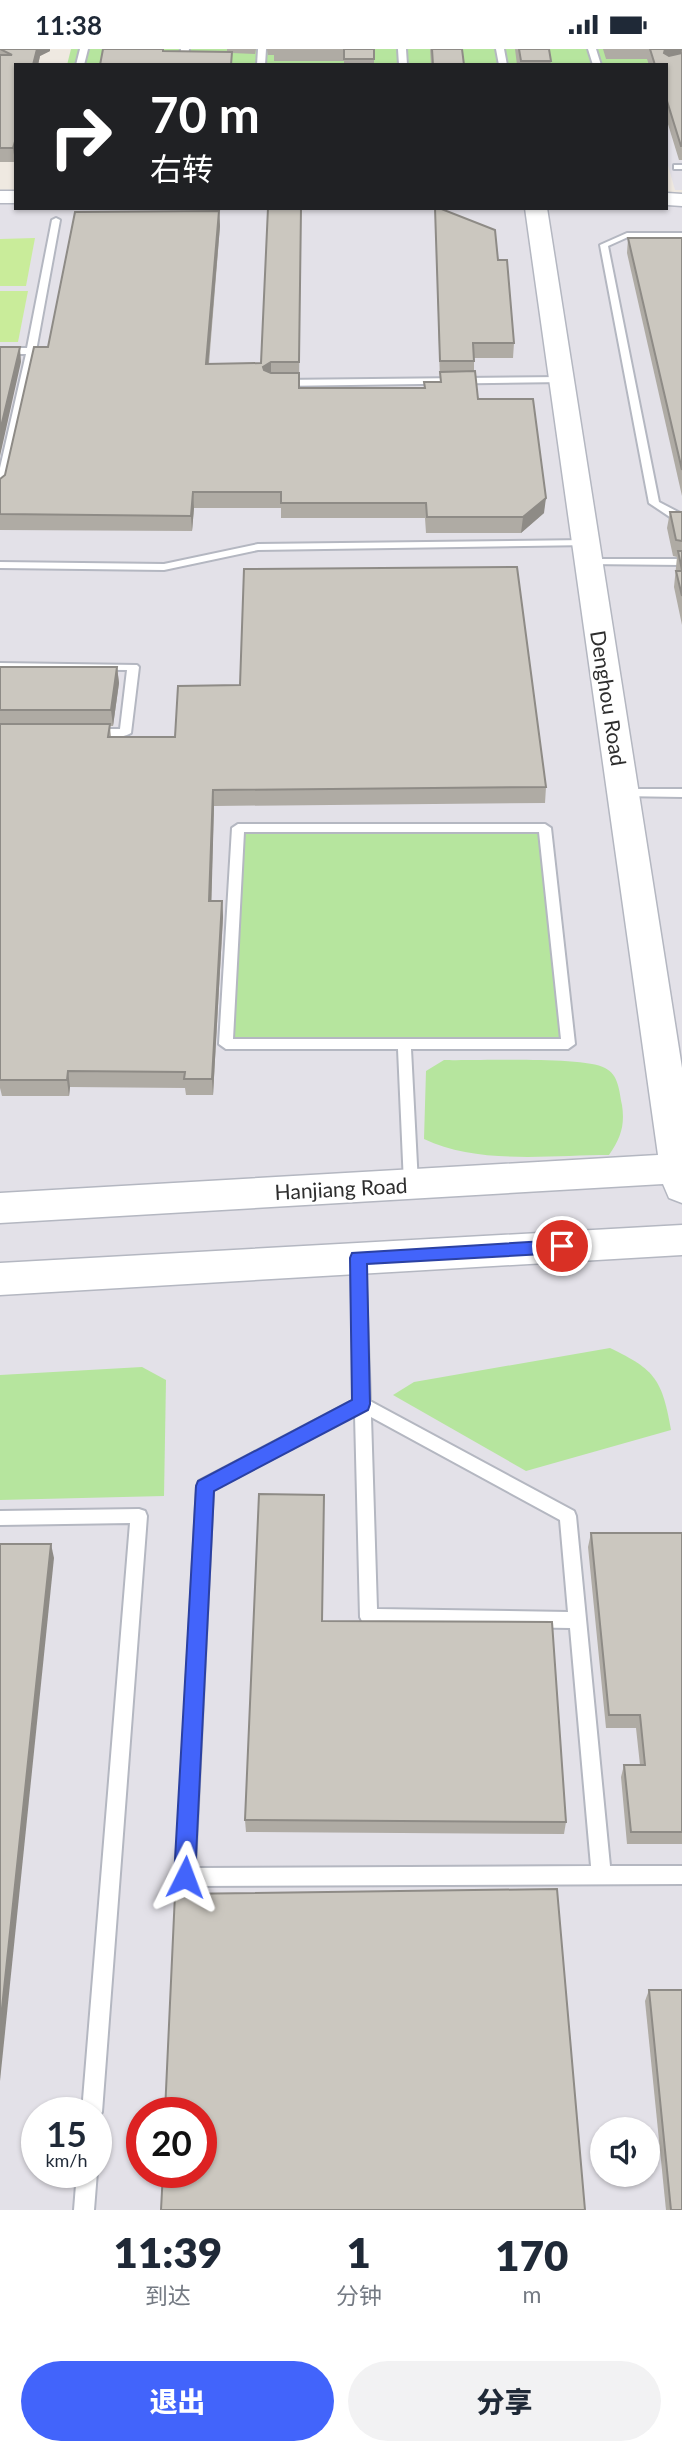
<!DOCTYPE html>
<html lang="zh">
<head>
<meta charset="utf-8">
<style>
  body { margin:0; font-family:Lato,"Noto Sans SC",sans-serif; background:#f2f2f3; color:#1f2937; height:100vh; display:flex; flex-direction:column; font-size:26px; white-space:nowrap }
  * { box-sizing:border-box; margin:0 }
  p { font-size:23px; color:#747a83 }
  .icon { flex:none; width:38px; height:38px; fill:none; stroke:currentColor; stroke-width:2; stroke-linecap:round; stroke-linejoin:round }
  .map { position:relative; height:2161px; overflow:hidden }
  .drawer { display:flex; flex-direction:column; background:#fff; flex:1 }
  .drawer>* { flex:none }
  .hud { position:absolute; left:14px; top:14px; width:654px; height:147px; border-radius:0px; box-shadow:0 2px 5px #0004; background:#202124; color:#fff; overflow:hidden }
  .tools { position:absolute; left:590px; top:2068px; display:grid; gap:14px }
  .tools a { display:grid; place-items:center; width:70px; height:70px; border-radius:50%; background:#fff; box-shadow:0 2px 5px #0004; font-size:35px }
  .speed { position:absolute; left:21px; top:2048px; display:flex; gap:14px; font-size:35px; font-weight:700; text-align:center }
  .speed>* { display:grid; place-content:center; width:91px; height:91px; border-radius:50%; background:#fff; box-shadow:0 2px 5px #0004; line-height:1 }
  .speed small { font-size:18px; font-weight:400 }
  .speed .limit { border:10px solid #d22; background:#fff; color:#111 }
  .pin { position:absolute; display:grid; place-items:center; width:60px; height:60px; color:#fff; margin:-30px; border:4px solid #fff; border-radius:50%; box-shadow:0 2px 7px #0007 }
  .me { position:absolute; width:77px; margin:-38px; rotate:3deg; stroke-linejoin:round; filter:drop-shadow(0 0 5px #0008) }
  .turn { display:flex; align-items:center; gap:24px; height:147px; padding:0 21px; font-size:32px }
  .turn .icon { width:91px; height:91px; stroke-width:2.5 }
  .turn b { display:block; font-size:49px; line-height:60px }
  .eta { display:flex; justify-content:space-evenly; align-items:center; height:119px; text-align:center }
  .eta b { font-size:42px; font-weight:800; line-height:49px }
  .action { display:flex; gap:14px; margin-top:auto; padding:14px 21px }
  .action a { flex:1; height:80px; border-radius:42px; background:#4264fb; color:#fff; font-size:28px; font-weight:800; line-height:80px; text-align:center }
  .action a+a { background:#f2f2f3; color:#1f2937 }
  .status { display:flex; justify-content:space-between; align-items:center; height:49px; padding:0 35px; background:#fff; direction:ltr }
  .status svg { height:19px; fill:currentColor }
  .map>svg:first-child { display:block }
  .industrial { fill:#e3e1e8; fill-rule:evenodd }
  .green { fill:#b6e59e }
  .pitch { fill:#c9ec9a }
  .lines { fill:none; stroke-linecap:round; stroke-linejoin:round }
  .lane-casing { stroke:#b4b7c1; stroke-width:4 }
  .secondary-casing { stroke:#b4b7c1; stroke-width:3 }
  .lane { fill:#fff; fill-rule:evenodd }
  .secondary { fill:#fff; fill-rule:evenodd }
  .wall { fill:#afaba4 }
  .shaded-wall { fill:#8e8b86 }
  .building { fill:#cbc7bf; stroke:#8e8b86; stroke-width:2 }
  .route { fill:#4264fb; stroke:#2b41a3; stroke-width:2 }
  .labels { text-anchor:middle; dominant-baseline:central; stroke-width:5; stroke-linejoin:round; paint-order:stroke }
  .street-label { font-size:21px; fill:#2e2e2e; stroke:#fff }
</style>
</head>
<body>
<div class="status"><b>11:38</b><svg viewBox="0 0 49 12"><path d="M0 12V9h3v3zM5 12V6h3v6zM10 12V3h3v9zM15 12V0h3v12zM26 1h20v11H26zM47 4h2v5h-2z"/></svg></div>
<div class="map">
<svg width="682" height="2161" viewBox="0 0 682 2161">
  <rect width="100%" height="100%" fill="#efe9e1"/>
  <!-- industrial -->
  <g class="industrial">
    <path d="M682,13V141H675L667,113V16Z"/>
    <path d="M0,148H16V159H667V150L682,151V2161H0ZM37,2063H96V2123H37ZM142,2063H201V2123H142ZM602,2081H648V2126H602Z"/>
  </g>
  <!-- green -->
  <g class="green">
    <path d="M71,0H677L682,2V9L648,16H67Z"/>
    <path d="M238,779H545L568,995H226Z"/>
    <path d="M444,1011C475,1012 583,1007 605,1019C619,1026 619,1042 622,1056C625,1076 621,1089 609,1106C551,1106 478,1116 424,1090L426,1022Z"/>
    <path d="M610,1299C656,1321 662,1331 671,1381L526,1422L393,1346L414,1333Z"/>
    <path d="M142,1318L166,1331L164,1447L0,1451V1326Z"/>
  </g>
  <!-- pitch -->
  <g class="pitch">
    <path d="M35,189L26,237H0V190Z"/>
    <path d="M0,242H28L18,293H0Z"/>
  </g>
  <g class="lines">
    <defs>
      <g id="lane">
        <path d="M80,0H88L84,16H76Z"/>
        <path d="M181,0H189L187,16H179Z"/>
        <path d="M258,0H266L265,16H257Z"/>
        <path d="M398,0H406L407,16H399Z"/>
        <path d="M496,0H504L507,16H499Z"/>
        <path d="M588,0H596L601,16H593Z"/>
        <rect x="674" y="116" width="8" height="4"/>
        <path d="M56,169L60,171L36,302L5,441L0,444V419L26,305H0V299H27L52,171Z"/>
        <path d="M627,184H682V188H628L608,197L659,453L682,465V471L673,470L649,454L600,196Z"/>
        <path d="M562,328L567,331L565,333L280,337L275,334L280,331Z"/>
        <path d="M586,491L591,494L590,496L258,501L164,521L0,519V513L164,515L258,495Z"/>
        <path d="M589,510H682V516L585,515L584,513Z"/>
        <path d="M0,614L137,616L139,618L131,684C122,690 95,690 86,684L92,680H120L127,621L0,620Z"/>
        <path d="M623,740H682V748L619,747L617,744Z"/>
        <path d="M238,775H545L551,779L575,995L568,1000H411L418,1135L416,1139H406L404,1135L398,1000H226L219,995L232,779ZM244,783H539L561,990H233Z"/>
        <path d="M358,1203L363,1205L365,1209L370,1352L574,1462L576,1467L610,1817H682V1835L185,1837L178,1835L176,1828L197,1437L199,1432L354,1351L351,1209L353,1205ZM355,1366L360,1568L363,1574L369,1576L570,1579L591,1817L195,1819L213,1441ZM371,1368L560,1471L568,1563L377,1560Z"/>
        <path d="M139,1460L145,1462L147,1467L102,2063L96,2071V2063H82L130,1474L0,1476V1462Z"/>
        <path d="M96,2120L97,2123L94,2161H74L77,2123H96Z"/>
      </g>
      <g id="secondary">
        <rect x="0" y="142" width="16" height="12"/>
        <path d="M667,144L682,145V157L667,156Z"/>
        <path d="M525,159H547L682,1019V1154L669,1149L663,1135L0,1174V1144L658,1106Z"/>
        <path d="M682,1176V1206L0,1246V1214Z"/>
      </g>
    </defs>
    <!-- lane casing -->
    <use href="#lane" class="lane-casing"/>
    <!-- secondary casing -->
    <use href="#secondary" class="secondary-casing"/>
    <!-- lane -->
    <use href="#lane" class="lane"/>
    <!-- secondary -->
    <use href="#secondary" class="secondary"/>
  </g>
  <!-- wall -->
  <g class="wall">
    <path d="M0,0H50V2L40,7L15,113H0Z"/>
    <path d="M227,0H256L255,5L232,4V16L167,2L227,3Z"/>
    <path d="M267,0H374V16H344V12H274V6H268Z"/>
    <path d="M430,0H462L464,16H431Z"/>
    <path d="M515,0H549L551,16H517Z"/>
    <path d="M603,0H682V111H679L667,72V16H649L647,10H606Z"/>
    <path d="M435,159L498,211L514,294L513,309H474V322L478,350L544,464L521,484H426L425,469H281V459H194L192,482L0,481V430L5,426L48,298L219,162L220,177L209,315L261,314L301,173L299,339H424V333H440Z"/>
    <path d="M628,189H682V447L627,204Z"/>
    <path d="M670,463H682V576L674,538L677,508L673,507L667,479Z"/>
    <path d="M0,618H117L119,634L113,677H110L111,688L546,738L545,754L214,757L211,852H222L223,868L213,1046H186L185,1039L70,1038L69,1047H2L0,1039Z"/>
    <path d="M591,1484H682V1795H627L621,1728L624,1716H640L636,1679H606L588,1498Z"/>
    <path d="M245,1771L566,1773L564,1785L246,1783Z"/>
    <path d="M649,1941L682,2161H666L645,1952Z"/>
  </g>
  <!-- shaded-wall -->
  <g class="shaded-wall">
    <path d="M37,0H50V2L40,7L38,16H33Z"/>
    <path d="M665,0H682L681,8L663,13Z"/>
    <path d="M16,89V110L15,113L13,99Z"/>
    <path d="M219,162L220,177L207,330L206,315Z"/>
    <path d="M20,298L21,313L0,407V382Z"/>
    <path d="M271,313V328L264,333L263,318Z"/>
    <path d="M193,443L194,459L192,482L191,467Z"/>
    <path d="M546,449L544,464L521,484L523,468Z"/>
    <path d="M117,618L119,634L113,677L111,661Z"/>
    <path d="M213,741L214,757L211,868L209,852Z"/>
    <path d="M222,852L223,868L213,1046L212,1030Z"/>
    <path d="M68,1022L70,1038L69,1047L67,1031Z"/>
    <path d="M51,1495L54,1509L0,2032V1978Z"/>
  </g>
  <!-- building -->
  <g class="building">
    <path d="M0,0H37L33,16H16V89L13,99H0V6H12Z"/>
    <path d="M103,0H163V2L232,3L231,16H100Z"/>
    <rect x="344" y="0" width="30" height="10"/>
    <path d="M432,0H462L464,16H433Z"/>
    <path d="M519,0H549L551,12H521Z"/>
    <path d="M650,0H665L664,4L669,7L682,4V97H681L667,52V16H655Z"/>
    <path d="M268,159H301L299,313H271L263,318L264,321L271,324H299V339H425L424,333H441L440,323L475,322L478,350H533L546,449L523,468H427L426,454H281V443H193L191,467L0,465V430L5,426L34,298H48L75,163L219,162L206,315L261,314Z"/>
    <path d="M435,159H439L495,181L498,211H507L514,294H473L474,312H440Z"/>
    <path d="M628,189H682V421Z"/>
    <path d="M0,298H20L0,382Z"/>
    <path d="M670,463H682V492L676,491Z"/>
    <path d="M678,502H682V521Z"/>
    <path d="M517,518L546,738L213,741L209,852H222L212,1030H184L185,1023L68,1022L67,1031H0V675H110L108,688H175L178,637L240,636L244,520Z"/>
    <path d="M676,522H682V547Z"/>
    <path d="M0,618H117L111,661H0Z"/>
    <path d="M259,1445L324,1446L322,1572L552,1573L566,1773L245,1771Z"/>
    <path d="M591,1484H682V1783H631L624,1716H645L640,1666H609Z"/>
    <path d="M0,1495H51L0,1978Z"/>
    <path d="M557,1840L585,2161H161L163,2123H201V2063H165L175,1845Z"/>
    <path d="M649,1941H682V2161H671Z"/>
  </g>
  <!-- route -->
  <path class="route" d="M562,1191L568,1193L571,1197L568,1202L562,1204L367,1215L370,1355L368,1361L214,1442L195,1828L192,1835L185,1839L177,1835L174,1828L196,1437L198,1432L352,1351L350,1209L352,1204Z"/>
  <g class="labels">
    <!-- street labels -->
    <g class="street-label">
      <text transform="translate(609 649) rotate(81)">Denghou Road</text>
      <text transform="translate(341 1139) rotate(-3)">Hanjiang Road</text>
    </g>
  </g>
</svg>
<div class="tools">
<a><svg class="icon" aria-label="sound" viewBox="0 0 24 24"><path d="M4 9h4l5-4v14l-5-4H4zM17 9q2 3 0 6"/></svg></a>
</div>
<div class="speed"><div>15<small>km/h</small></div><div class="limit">20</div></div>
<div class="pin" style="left:562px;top:1197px;background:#d93025"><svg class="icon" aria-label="arrive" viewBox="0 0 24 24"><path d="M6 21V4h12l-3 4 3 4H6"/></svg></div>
<svg class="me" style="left:185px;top:1828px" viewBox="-20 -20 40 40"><path d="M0-17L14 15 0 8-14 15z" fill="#4264fb" stroke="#fff" stroke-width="4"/></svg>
<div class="hud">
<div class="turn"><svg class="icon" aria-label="right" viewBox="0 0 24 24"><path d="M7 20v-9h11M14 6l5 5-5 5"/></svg><div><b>70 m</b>右转</div></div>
</div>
</div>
<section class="drawer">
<div class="eta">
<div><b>11:39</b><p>到达</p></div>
<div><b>1</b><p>分钟</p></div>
<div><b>170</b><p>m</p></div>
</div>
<div class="action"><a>退出</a><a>分享</a></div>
</section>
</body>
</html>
